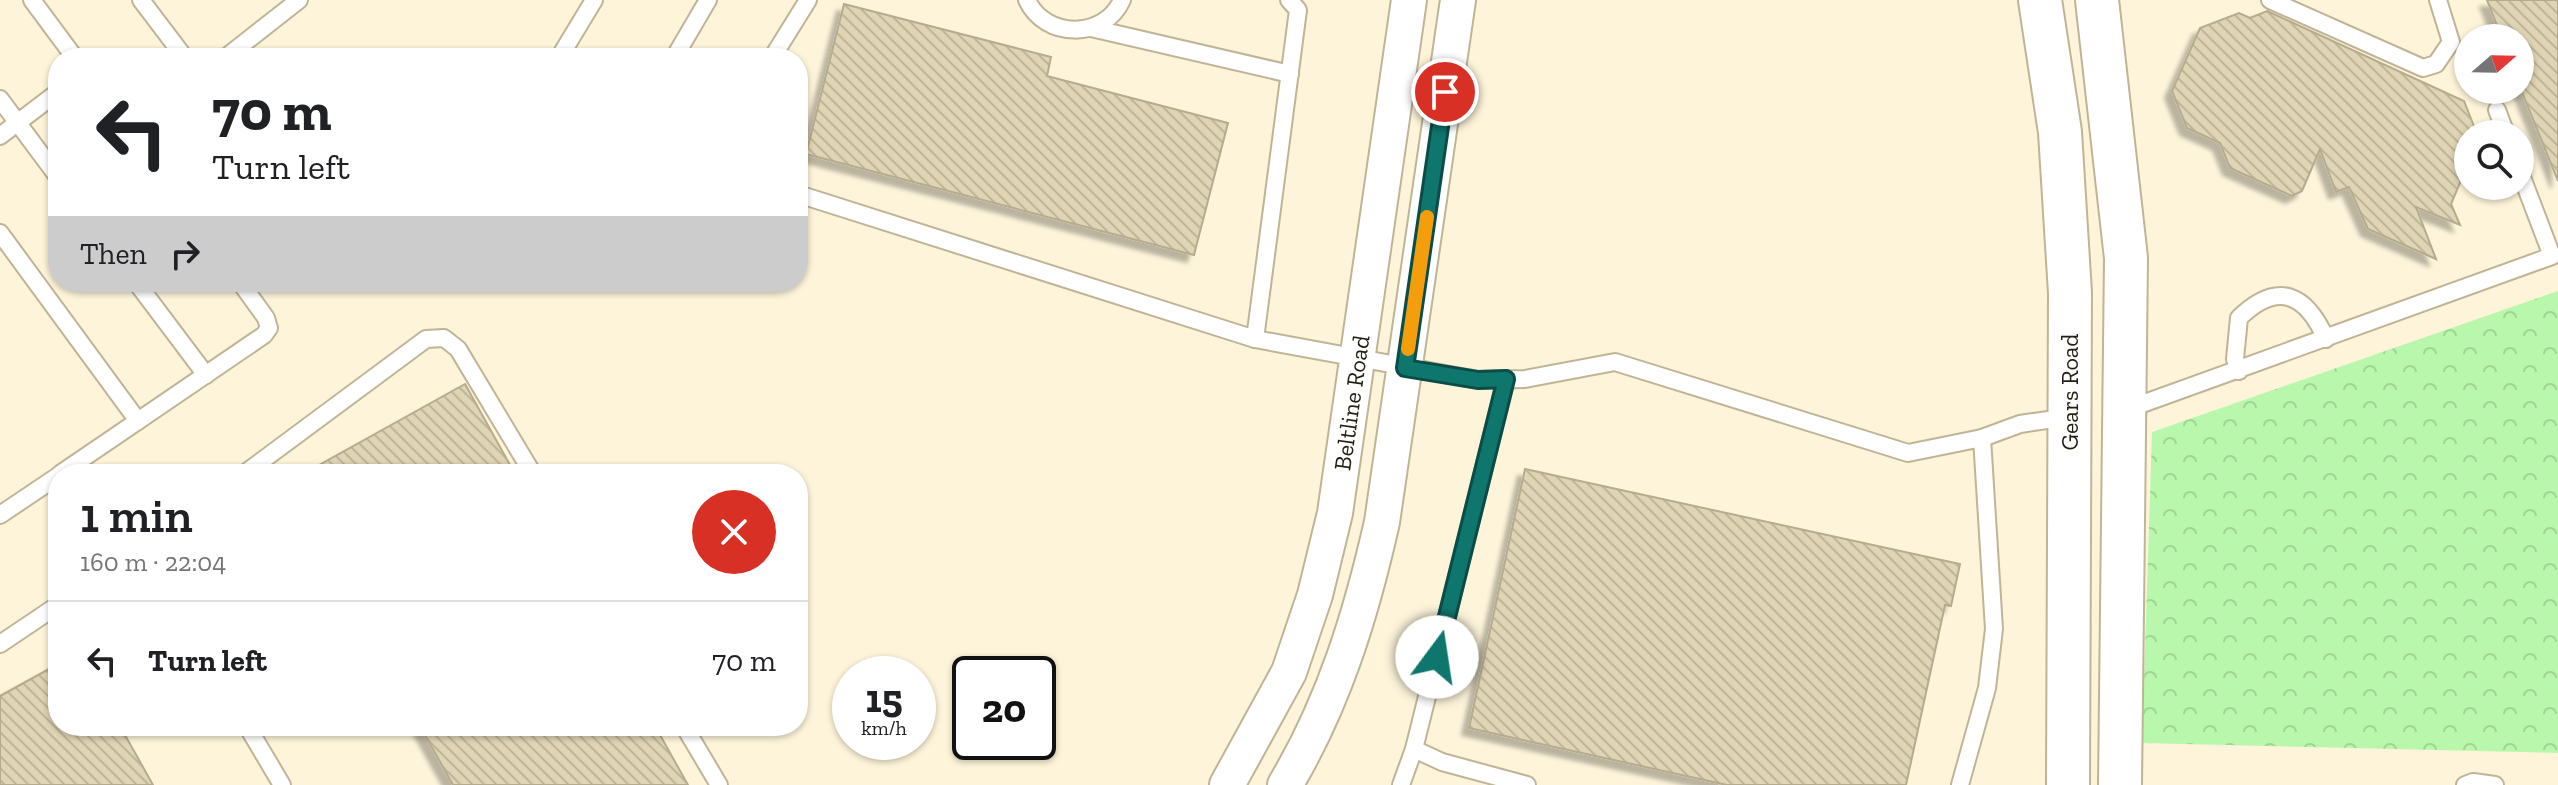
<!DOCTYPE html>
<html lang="en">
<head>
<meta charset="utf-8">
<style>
  body { margin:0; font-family:"Zilla Slab",serif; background:#f6f6f6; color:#202124; height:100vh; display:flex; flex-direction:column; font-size:30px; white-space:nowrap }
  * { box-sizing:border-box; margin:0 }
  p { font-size:26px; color:#757577 }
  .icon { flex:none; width:44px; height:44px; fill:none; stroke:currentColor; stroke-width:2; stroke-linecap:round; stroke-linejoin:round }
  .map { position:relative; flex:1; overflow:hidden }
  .sheet { position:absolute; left:48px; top:464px; width:760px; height:272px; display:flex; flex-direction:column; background:#fff; border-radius:32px; box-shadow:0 2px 6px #0004 }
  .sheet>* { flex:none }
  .hud { position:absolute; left:48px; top:48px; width:760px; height:244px; border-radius:32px; box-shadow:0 2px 6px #0004; background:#fff; color:#202124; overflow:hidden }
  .needle { width:52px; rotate:70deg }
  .buttons { position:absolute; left:2454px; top:24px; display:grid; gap:16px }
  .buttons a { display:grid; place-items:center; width:80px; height:80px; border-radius:50%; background:#fff; box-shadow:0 2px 6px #0004; font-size:40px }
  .speed { position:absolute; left:832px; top:656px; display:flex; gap:16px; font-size:40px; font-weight:700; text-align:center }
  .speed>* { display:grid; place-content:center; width:104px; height:104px; border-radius:50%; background:#fff; box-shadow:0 2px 6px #0004; line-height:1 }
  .speed small { font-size:20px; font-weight:400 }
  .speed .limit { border:4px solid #111; border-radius:12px; background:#fff; color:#111 }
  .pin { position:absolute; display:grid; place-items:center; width:68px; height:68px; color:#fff; margin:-34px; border:4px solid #fff; border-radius:50%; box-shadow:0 2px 8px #0007 }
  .me { position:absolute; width:88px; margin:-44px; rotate:14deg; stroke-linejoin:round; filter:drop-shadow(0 0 6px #0008) }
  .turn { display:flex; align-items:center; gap:28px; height:168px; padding:0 32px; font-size:36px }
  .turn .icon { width:104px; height:104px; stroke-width:2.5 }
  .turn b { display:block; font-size:56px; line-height:68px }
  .then { display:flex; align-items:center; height:76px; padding:0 32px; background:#0003; gap:16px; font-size:30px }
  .round { display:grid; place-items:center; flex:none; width:84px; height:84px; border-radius:42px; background:#f6f6f6 }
  .headline { display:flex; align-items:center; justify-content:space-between; height:136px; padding:0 32px }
  h1 { font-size:48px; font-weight:600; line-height:60px }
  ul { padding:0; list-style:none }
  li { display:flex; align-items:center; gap:24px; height:120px; padding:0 32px; border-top:2px solid #e0e0e0 }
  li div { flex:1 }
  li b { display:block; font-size:30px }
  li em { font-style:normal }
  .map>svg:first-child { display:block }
  .forest { fill:url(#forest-crowns) }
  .building { fill:url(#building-back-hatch); stroke:#b6ab8d; stroke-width:2; filter:url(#shadow) }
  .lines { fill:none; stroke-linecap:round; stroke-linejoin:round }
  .service-casing { stroke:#bfb596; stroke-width:20 }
  .minor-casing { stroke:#bfb596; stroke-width:38 }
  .tertiary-casing { stroke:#bfb596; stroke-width:46 }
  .service { stroke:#fff; stroke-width:16 }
  .minor { stroke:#fff; stroke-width:34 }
  .tertiary { stroke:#fff; stroke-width:42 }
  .route-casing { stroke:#0a4d48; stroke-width:20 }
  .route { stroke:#0f766e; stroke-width:14 }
  .slow { stroke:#f59e0b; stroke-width:14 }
  .labels { text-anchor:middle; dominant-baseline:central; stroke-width:7; stroke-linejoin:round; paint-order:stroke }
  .street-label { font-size:24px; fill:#221e12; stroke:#fff }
</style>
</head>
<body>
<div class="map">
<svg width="2558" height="785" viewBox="0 0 2558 785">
  <defs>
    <pattern id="forest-crowns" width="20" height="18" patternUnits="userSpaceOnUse" patternTransform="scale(2)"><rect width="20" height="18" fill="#b9f8ac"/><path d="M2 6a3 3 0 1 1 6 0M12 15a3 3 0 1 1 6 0" fill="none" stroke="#9fd493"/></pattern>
    <pattern id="building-back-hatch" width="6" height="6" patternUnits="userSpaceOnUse" patternTransform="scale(2)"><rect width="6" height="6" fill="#dfd4b4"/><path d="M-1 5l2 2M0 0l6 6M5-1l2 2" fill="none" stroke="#bfb69a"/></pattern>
    <filter id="shadow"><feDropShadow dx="-7" dy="7" stdDeviation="2" flood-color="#0004"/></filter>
  </defs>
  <rect width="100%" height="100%" fill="#fdf4da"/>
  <!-- forest -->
  <path class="forest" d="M2558,291V753L2142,743L2152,432Z"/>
  <!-- building -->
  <g class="building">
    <path d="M2487,0H2558V181L2520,87V38H2502Z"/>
    <path d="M844,4L1051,57L1047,76L1228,123L1194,255L806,154Z"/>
    <path d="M2267,11L2464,101L2477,134H2468V164L2451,204L2460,225L2416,207L2436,259L2368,229L2349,187L2336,192L2320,149L2302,191L2292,196L2230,168L2220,143L2187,128L2172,91L2200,28L2239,13L2250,18Z"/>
    <path d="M465,384L515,474H303Z"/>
    <path d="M1525,469L1960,564L1951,606L1945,605L1906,785H1727L1469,728Z"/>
    <path d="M58,664V726H120L153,785H0V696Z"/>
    <path d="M420,726H655L688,785H453Z"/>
  </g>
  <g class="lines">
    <defs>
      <g id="service">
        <path d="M32,0L75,58"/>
        <path d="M141,0L185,58"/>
        <path d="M1027,0C1045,39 1104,40 1122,0"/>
        <path d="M2270,0L2423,68L2436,64L2451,42L2438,0"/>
        <path d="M1091,28L1290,74"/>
        <path d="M225,58L299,0"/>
        <path d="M559,58L594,0"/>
        <path d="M674,58L708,0"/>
        <path d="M772,58L808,0"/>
        <path d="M0,99L58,177"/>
        <path d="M2497,110L2506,134"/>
        <path d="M0,136L58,92"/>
        <path d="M798,194L1255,339L1478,380L1525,379L1615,362L1908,453L1982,438L1994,629L1987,688L1960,785"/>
        <path d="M0,233L138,421"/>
        <path d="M136,282L206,375"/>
        <path d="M1255,339L1298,10L1289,0"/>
        <path d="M2239,371L2235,359L2239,318C2278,280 2306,294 2326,339"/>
        <path d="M1506,379L1414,749L1442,762L1527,785"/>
        <path d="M2128,409L2552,256L2520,172"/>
        <path d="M1982,438L2020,424L2068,417"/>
        <path d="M60,474L264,335L269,328L266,318L240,282"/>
        <path d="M244,474L426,339L444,338L458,349L533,474"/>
        <path d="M0,515L58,476"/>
        <path d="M0,644L58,605"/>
        <path d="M247,726L282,785"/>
        <path d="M684,726L719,785"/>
        <path d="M1401,785L1414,749"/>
        <path d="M2465,785L2473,782L2495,785"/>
      </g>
      <g id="minor">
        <path id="s1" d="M1227,785L1289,672L1315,595L1335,513L1409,0"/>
        <path d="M1285,785C1334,703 1361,615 1382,522L1458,0"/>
      </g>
      <g id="tertiary">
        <path d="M2040,0L2060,132L2070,293L2068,785"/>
        <path d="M2097,0L2126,258L2120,785"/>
      </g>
    </defs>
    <!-- service casing -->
    <use href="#service" class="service-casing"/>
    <!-- minor casing -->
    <use href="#minor" class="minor-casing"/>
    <!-- tertiary casing -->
    <use href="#tertiary" class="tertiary-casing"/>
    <!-- service -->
    <use href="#service" class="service"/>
    <!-- minor -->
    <use href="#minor" class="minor"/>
    <!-- tertiary -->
    <use href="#tertiary" class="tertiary"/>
  </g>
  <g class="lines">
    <defs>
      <path id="route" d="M1437,657L1506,379L1478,380L1405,368L1445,92"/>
    </defs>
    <!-- route casing -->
    <use href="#route" class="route-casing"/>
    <!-- route -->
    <use href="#route" class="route"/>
    <!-- slow -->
    <path class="slow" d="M1408,349L1427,217"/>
  </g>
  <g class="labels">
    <!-- street labels -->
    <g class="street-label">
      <text transform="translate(2069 392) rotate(-90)">Gears Road</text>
      <text stroke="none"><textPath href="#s1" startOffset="406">Beltline Road</textPath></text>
    </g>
  </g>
</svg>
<div class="buttons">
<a><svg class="needle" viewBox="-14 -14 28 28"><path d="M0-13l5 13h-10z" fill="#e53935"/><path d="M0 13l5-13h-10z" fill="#757577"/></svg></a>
<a><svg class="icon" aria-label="search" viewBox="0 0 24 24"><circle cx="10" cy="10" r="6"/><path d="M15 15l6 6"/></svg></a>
</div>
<div class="speed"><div>15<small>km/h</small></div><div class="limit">20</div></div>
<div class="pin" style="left:1445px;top:92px;background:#d93025"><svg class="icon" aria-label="arrive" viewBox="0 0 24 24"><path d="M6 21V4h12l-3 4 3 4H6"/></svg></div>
<svg class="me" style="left:1437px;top:657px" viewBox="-20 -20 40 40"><circle r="19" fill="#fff"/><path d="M0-13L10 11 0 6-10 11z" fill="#0f766e"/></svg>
<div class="hud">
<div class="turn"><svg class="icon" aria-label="left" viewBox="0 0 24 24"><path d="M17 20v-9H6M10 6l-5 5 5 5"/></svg><div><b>70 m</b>Turn left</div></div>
<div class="then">Then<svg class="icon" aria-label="right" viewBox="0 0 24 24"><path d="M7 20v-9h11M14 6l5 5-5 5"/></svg></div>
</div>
<section class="sheet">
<div class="headline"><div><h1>1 min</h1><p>160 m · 22:04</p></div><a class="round" style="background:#d93025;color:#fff"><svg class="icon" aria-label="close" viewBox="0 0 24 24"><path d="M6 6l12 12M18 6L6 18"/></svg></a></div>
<ul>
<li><svg class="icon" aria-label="left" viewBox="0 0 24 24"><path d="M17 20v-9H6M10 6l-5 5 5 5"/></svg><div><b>Turn left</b></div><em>70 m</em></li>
</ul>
</section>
</div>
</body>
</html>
